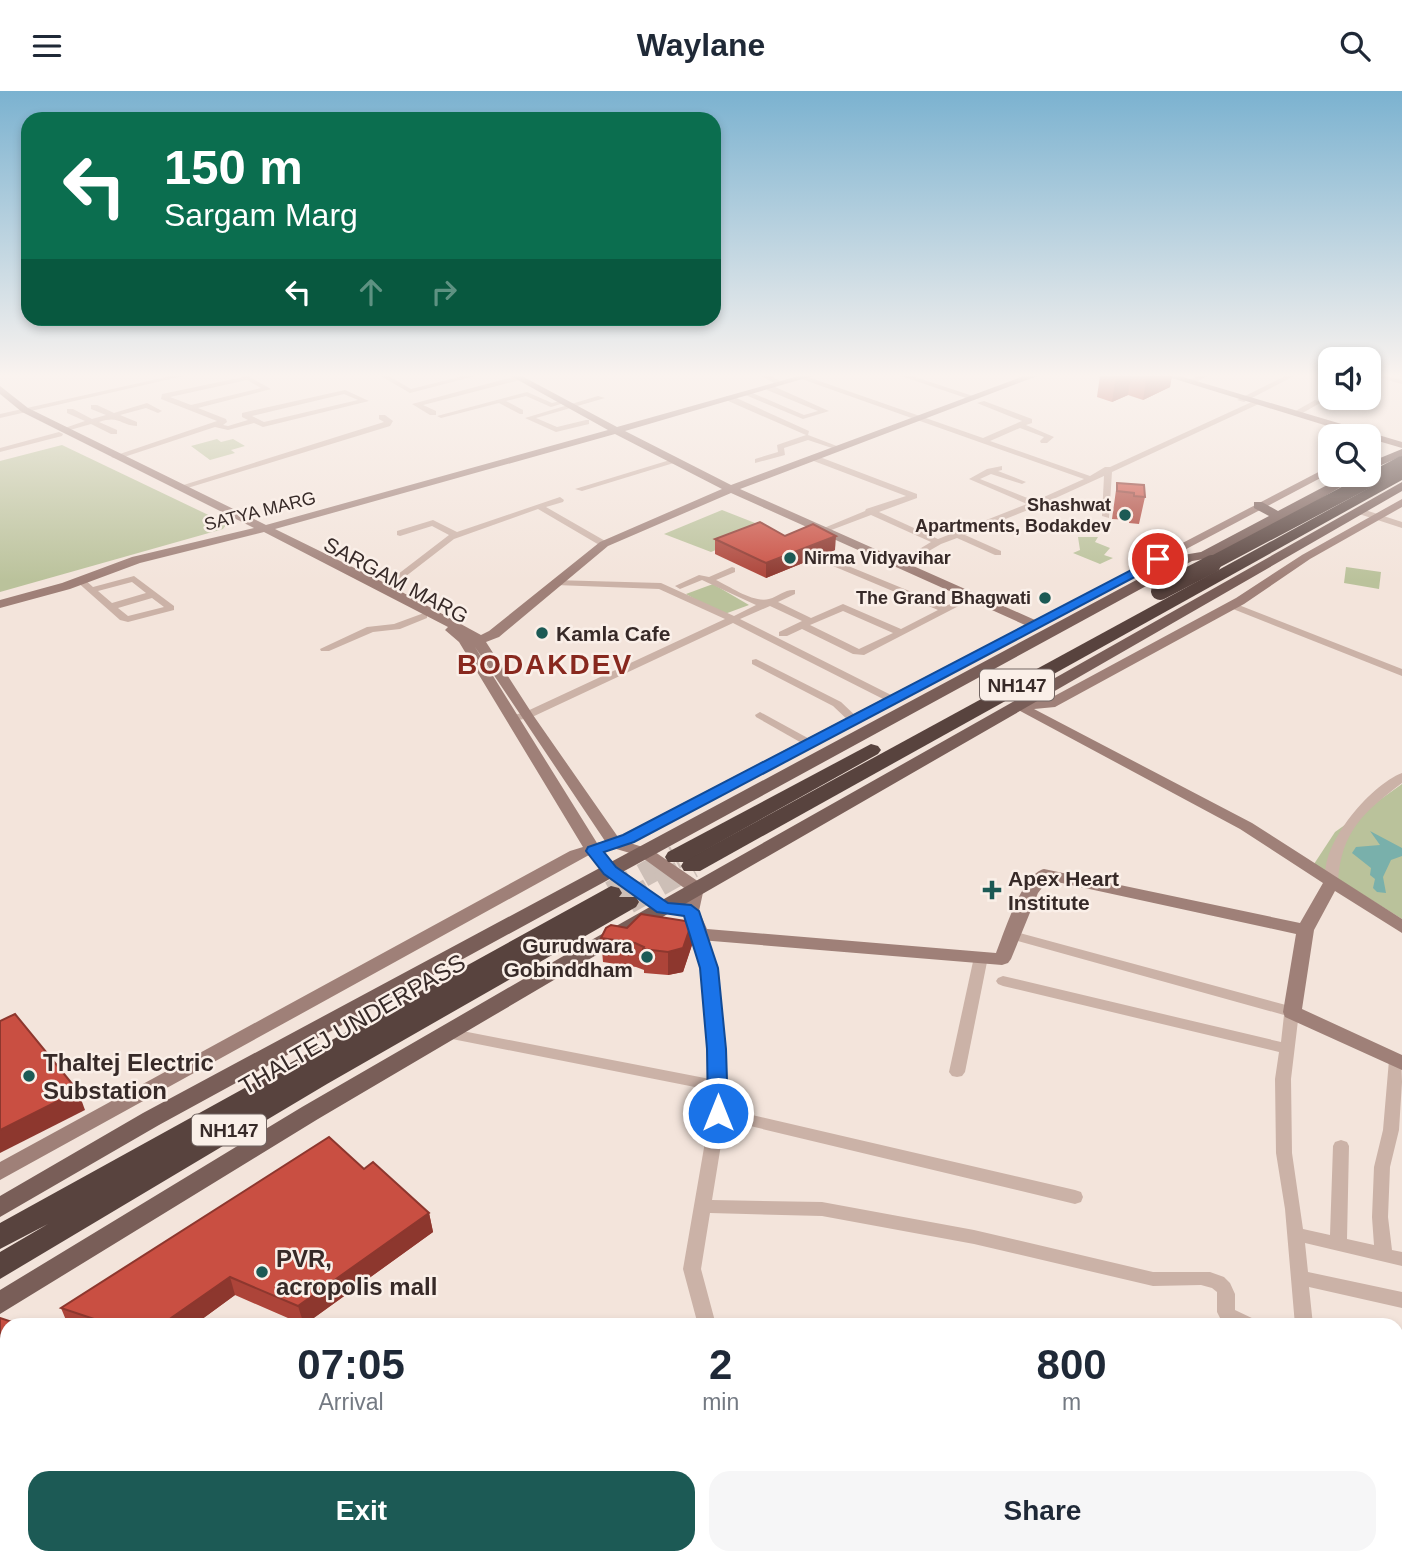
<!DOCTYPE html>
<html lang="en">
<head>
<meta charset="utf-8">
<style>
  body { margin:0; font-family:Arial,sans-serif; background:#f6f6f7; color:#1f2937; height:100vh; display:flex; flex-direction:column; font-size:26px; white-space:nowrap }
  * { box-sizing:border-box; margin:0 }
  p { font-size:23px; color:#747a83 }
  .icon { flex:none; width:38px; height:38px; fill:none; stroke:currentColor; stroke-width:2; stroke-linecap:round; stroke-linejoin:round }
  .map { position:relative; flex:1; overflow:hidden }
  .panel { position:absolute; left:0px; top:1227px; width:1404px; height:247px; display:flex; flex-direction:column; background:#fff; border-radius:21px 21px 0 0; box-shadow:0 4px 10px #0003 }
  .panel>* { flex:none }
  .top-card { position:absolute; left:21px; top:21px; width:700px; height:214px; border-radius:21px; box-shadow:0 4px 10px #0003; background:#0b6e4f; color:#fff; overflow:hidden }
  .tools { position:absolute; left:1318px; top:256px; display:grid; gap:14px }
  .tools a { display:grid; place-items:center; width:63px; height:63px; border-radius:14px; background:#fff; box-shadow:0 4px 10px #0003; font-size:35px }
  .pin { position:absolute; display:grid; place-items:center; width:60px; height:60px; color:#fff; margin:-30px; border:4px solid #fff; border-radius:50%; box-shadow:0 2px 7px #0007 }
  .me { position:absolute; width:77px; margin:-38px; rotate:0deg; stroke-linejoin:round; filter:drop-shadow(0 0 5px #0008) }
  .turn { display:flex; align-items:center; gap:24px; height:147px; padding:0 28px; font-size:32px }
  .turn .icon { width:91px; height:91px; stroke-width:2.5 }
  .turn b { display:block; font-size:49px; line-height:60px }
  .lanes { display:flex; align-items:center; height:66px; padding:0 28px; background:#0003; justify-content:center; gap:35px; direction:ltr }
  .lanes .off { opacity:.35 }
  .eta { display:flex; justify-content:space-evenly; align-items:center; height:119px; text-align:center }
  .eta b { font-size:42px; font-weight:600; line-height:49px }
  .cta { display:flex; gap:14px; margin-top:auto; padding:14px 28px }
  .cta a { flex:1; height:80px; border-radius:21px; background:#1c5a55; color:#fff; font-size:28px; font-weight:600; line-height:80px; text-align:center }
  .cta a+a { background:#f6f6f7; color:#1f2937 }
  header { display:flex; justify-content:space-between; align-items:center; height:91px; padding:0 28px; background:#fff; font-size:32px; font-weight:600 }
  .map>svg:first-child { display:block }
  .green { fill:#bac29b }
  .water { fill:#79b0ab }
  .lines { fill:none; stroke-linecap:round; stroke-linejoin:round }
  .highway-tunnel { stroke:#cdbfb7; stroke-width:24; stroke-dasharray:24 12; stroke-linecap:butt }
  .street { fill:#cbb2a7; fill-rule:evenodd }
  .secondary { fill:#9f8078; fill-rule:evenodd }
  .primary { fill:#795e58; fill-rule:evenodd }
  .highway { fill:#58433e; fill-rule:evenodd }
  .rail-casing { stroke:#372a28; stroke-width:8 }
  .rail { stroke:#faefe8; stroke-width:5; stroke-dasharray:16; stroke-linecap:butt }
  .highway-bridge-far1 { stroke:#58433e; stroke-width:14 }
  .highway-bridge { stroke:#58433e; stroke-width:18 }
  .wall { fill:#ad4439 }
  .shaded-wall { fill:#8d372e }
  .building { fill:#c94f42; stroke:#8d372e; stroke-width:2 }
  .route { fill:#1a73e8; stroke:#114b97; stroke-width:2 }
  .poi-dot { fill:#1c5a55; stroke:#faefe8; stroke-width:2.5 }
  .labels { text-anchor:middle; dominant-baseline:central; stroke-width:5; stroke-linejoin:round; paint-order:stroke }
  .far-poi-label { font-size:18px; font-weight:bold; fill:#372a28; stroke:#faefe8; text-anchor:end }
  .far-street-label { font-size:18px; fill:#372a28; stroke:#faefe8 }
  .shield { fill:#faefe8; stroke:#726562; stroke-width:2 }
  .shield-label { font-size:19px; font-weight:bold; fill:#372a28 }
  .street-label { font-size:21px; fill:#372a28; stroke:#faefe8 }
  .poi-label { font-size:21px; font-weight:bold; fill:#372a28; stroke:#faefe8; text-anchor:start }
  .near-street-label { font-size:24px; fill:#372a28; stroke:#faefe8 }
  .near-poi-label { font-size:24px; font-weight:bold; fill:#372a28; stroke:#faefe8; text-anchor:start }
  .district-label { font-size:28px; font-weight:bold; letter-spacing:2px; fill:#88281e; stroke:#faefe8 }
</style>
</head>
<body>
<header><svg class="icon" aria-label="menu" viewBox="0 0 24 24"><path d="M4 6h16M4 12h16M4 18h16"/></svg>Waylane<svg class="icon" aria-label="search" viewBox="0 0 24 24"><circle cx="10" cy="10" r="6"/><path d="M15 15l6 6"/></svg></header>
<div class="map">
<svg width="1402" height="1472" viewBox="0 0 1402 1472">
  <rect width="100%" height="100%" fill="#f3e4db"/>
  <!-- green -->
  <g class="green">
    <path d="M217,348L221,351L233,348L245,355L231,359L235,362L210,369L191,355Z"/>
    <path d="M62,354L221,430L226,434L223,438L0,501V370Z"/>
    <path d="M722,419L768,437L711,461L664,443Z"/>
    <path d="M1078,446H1098L1095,451L1110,457L1104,464L1113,467L1100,473L1073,462L1080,459Z"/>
    <path d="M1346,476L1381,481L1379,498L1344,492Z"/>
    <path d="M713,493L749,514L722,524L686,503Z"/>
    <path d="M1402,693V828L1314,773L1335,741Z"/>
  </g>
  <!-- water -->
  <path class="water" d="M1370,740L1402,757V765L1391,769L1383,786L1386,802L1377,801L1373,797L1375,788L1370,784L1371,777L1352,762L1356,756L1380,754Z"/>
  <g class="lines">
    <!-- highway-tunnel -->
    <g class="highway-tunnel">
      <path d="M611,802L676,766"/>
      <path d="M628,811L692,775"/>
    </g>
    <!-- street -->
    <g class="street">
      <path d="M175,284H188L0,327V323Z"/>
      <path d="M379,284H387L411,298L467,284H479L410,302Z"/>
      <path d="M759,284H768L783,291L776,293Z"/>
      <path d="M795,284H802L983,347L1022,330L977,312L984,310L1032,328V332L1026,334L1054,346L1047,352H1041L1040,350L1044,346L1020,337L990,350L1090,385L1105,376H1110L1256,309L1263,311L1112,381L1109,427L1102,425L1104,385L1038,415L965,444L1001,460V464H995L957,447L941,453L901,476L896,473L898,471L931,451L871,424L826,441L819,439L865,420L866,418L906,405L811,369V365H817L917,403V407L879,421L938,448L1027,413L969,388L987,378L1002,375V379L998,380L1026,391L1022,393L991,383L980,388L1035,410L1084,388L796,286Z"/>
      <path d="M898,284H909L979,307L972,309Z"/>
      <path d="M1200,284H1209L1192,293L1185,291Z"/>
      <path d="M1287,284H1296L1244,311L1237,309Z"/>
      <path d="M1381,284L1402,289V293L1380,287L1378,286Z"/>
      <path d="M248,285L271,298L198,317L226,328L227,331L223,334L228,335L248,329L242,326V322L345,299L369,310L263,336L254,332L228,339L215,336L118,368L111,366L217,330L161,308L162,303ZM247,289L261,297L191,314L170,306ZM344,303L358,309L264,331L252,325Z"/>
      <path d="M517,285H520V289L423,314L436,320V324H430L412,313Z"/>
      <path d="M767,295H773L829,320L803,328L743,303L750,301L804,324L818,320L767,299Z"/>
      <path d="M527,301L552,312L560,310L564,312L551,316L526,305L506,310L523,319V323H520L499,312L441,327L437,325Z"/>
      <path d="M598,305L605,307L536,327L557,336L586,329H589V333L556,341L525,327Z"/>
      <path d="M726,305H732L809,340L808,344L842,357L838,359L808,349L784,357L785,364L755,372V368L778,361L777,354L806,344L726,309Z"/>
      <path d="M1315,309L1322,311L1299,324L1292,322Z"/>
      <path d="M147,312L162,320L158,322L146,317L120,324L137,331V335C119,334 120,324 99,331L117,339V343H111L91,333L63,341L59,339L85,330L67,322V318H73L92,328L106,324L91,318V314H97L114,322Z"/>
      <path d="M379,324H385L393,330L390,335L181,399L174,397L384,331L379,328Z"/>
      <path d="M59,341L63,343L62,345L0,361V357Z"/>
      <path d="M670,369L677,371L582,400L575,398Z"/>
      <path d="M560,406L564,409L563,411L546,416L607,451V455H601L538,418L454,448L388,499L385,500L380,497L449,444L432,435L400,445L397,444V440L433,429L457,441Z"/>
      <path d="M1356,418H1362L1402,431V437L1356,422Z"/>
      <path d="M836,470L946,515L970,503L973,502L978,505L864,564L853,563L802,538L787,545H779V541L802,530L770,515L740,528L897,607L898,609L897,611H889L733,532L530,627L512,630L507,627L508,625L523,622L725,528L659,498L556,494L551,491L553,489L661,492L734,525L756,514L702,489L680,498L675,495L699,484L709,486L732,476L735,477V481L716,489C731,496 753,512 769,508C779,505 785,498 795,499V503L778,511L811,527L843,513L901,538L938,519L833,475V471ZM843,520L893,542L859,558L810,534Z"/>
      <path d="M134,485L174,515V519L128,531L120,529L75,489L77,487H83L93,496ZM132,491L146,502L112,512L98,500ZM152,507L164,516L128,525L118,517Z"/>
      <path d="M1231,511L1402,578V585L1228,516L1226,514Z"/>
      <path d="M424,522L427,523V527L400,538L373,541L329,560H321L320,558L367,536L394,533Z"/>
      <path d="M756,568L841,611L861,630L859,632H851L833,615L752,573V569Z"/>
      <path d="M760,621L815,651L817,653L815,655H807L756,626L755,624Z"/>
      <path d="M1402,682V692C1364,721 1341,740 1338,791L1332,795L1327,794C1315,758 1370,694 1402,682Z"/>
      <path d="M700,839L707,843L716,877L726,1018L1075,1099L1081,1101L1083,1106L1081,1111L1075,1113L725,1029L712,1109L822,1111L974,1139L1153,1181H1210L1224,1186L1230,1192L1235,1203V1219L1256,1229L1259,1234H1231L1221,1229L1217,1221V1201L1212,1197L1201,1194L1153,1195L974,1153L822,1125L710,1122L701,1178L716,1234H698L683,1178L710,1022V999L447,947L442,946L440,942L442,938L447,937L710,988L702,877L693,843Z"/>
      <path d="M1012,840L1297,917L1299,921L1291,988L1292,1062L1303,1138L1330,1144L1333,1055L1335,1051L1341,1049L1347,1051L1349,1055L1347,1148L1374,1154L1372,1126L1374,1076L1383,1039L1389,969L1391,965L1396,964L1401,965L1402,991L1399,1039L1390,1076L1388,1126L1392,1159L1402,1161V1175L1305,1152L1308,1181L1402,1201V1217L1309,1196L1313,1234H1295L1285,1118L1276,1062L1275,988L1279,961L1003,895L998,893L996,890L998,887L1003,885L1281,951L1284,924L1007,847L1005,844Z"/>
      <path d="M981,861L986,863L988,866L965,981L962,985L957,986L952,985L949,981L974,866L976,863Z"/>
      <path d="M75,1466H124L122,1472H73Z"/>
      <path d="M168,1466H189L187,1472H166Z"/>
      <path d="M902,1466H923L924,1472H904Z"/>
      <rect x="1225" y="1466" width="20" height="6"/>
    </g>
    <!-- secondary -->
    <g class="secondary">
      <path d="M509,284H520L617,336L802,284H816L625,340L731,394L1027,284H1040L740,398L1035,529L1330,375V382L630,752L652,759L702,793L704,797L699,820L707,838L996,862C1004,842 1022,783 1044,778L1300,832L1323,792L1240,738L1009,614L1016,610L1047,609L1236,507L1302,464L1402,408V416L1310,468L1244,513L1055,616L1034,618L1252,732L1402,828V842L1335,800L1314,839L1302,918L1402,964V979L1285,926L1283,921L1296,843L1048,789L1038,802L1011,868L1008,872L1002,874L700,849L694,847L684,825L657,821L604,783L589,764L0,1089V1071L570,760L583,756L459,551L445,539L448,536L264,441L140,472L70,498L0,517V509L62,492L132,466L254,437L22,321L0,303V295L28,317L266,434L608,339ZM615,343L722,398L600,451L489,540L481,544L389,494L275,438ZM731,402L1025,534L618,746L533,624L486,551L499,546L608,455ZM475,556L605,750L597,752ZM613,757L640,765L687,799L684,814L667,812L616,775L603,760Z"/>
      <path d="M1162,284H1176L1402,351V357L1368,347V345H1360Z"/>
      <path d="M0,1300L7,1302V1324L0,1322Z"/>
      <path d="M408,1466H437L439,1472H410Z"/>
    </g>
    <!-- primary -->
    <g class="primary">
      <path d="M1402,358V365L1368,380V372Z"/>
      <path d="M1348,383H1363L1284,429L1210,467L1192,470L159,1034L0,1126V1105L143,1022L1183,464L1201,461L1269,425L1254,417V411H1262L1278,420Z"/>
      <path d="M1402,391V400L593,866L318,1028L0,1223V1199L302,1016L579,856Z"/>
    </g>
    <!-- highway -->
    <g class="highway">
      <path d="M1402,379V389L700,780H684L681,775L684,770Z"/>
      <path d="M871,653L878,655L881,659L878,663L684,771H668L665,766L668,761Z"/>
      <path d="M611,795L619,797L622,802L619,806H636L639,811L636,816L327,993L0,1188V1161L48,1133L0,1158V1132Z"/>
    </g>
    <defs>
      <g id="rail">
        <path d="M408,1466L412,1472"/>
        <path d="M426,1466L431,1472"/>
      </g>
    </defs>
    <!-- rail casing -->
    <use href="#rail" class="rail-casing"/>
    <!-- rail -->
    <use href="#rail" class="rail"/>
    <!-- highway-bridge-far1 -->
    <path class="highway-bridge-far1" d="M1209,474L1402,372"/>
    <!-- highway-bridge -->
    <path class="highway-bridge" d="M1160,500L1212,473"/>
  </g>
  <!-- wall -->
  <g class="wall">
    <path d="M1100,284H1172L1170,296L1143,309L1128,304L1112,311L1097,306Z"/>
    <path d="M1117,392L1145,406L1139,433L1129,432V429L1112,428Z"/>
    <path d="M785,445L835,459L766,487L715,463V448Z"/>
    <path d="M692,831V854L683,881L668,884L644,882V879L636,876L603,871L601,847L627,837Z"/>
    <path d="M364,1078L429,1122L433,1141L304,1234L235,1204L194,1234H68L61,1217Z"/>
    <path d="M0,1227L7,1234V1299L0,1297Z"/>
  </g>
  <!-- shaded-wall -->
  <g class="shaded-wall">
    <path d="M1116,284H1131L1128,304L1112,311Z"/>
    <path d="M1147,284H1172L1170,296L1143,309Z"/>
    <path d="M836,445L835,459L766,487V472Z"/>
    <path d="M692,831V854L683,881L668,884V861Z"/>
    <path d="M78,1000L85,1019L0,1062V1039Z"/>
    <path d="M429,1122L433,1141L304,1234L298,1215Z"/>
    <path d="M230,1186L235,1204L194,1234H161Z"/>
  </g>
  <!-- building -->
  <g class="building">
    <path d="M1117,392L1144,394L1145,406L1134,405V402L1117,400Z"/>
    <path d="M760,431L785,445L813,433L836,445L766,472L715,448Z"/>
    <path d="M641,823L692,831L683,857L668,861L643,858L644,856L635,852L601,847L606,837L611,834L627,837Z"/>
    <path d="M15,923L78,1000L0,1039V930Z"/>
    <path d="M329,1046L364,1078L373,1071L429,1122L298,1215L230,1186L161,1234H112L61,1217Z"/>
    <path d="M0,1227L21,1234H7V1281L0,1279Z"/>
  </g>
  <!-- sky -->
  <linearGradient id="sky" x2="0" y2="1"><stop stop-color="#7bb2d0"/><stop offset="0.58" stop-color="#faf3ef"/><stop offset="1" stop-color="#faf3ef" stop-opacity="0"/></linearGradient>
  <rect width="1402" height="490" fill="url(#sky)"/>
  <!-- route -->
  <path class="route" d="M1158,465L1164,468L1163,471L634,751L604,761L616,776L668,812L691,814L699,820L718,877L726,958L728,1022L725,1028H711L708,1022L707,958L700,877L684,825L657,821L604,783L586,760L588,756L623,744Z"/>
  <!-- markers -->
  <g class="poi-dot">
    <circle cx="1125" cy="424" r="7"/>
    <circle cx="790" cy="467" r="7"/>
    <circle cx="1045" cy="507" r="7"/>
    <circle cx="542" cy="542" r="7"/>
    <path d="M988.5 788.5h7v7h7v7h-7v7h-7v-7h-7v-7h7z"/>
    <circle cx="647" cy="866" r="7"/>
    <circle cx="29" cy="985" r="7"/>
    <circle cx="262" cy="1181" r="7"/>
  </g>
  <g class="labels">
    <!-- far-poi labels -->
    <g class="far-poi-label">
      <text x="1111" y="414">Shashwat<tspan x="1111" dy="21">Apartments, Bodakdev</tspan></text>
      <text x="804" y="467" text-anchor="start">Nirma Vidyavihar</text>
      <text x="1031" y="507">The Grand Bhagwati</text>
    </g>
    <!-- far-street labels -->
    <g class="far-street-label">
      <text transform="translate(260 420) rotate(-14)">SATYA MARG</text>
    </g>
    <!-- shield labels -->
    <g class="shield">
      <rect x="980" y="578.5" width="74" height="31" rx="5"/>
      <rect x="192" y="1023.5" width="74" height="31" rx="5"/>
    </g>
    <g class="shield-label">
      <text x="1017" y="594">NH147</text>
      <text x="229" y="1039">NH147</text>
    </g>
    <!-- street labels -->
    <g class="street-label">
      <text transform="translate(396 489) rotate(28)">SARGAM MARG</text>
    </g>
    <!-- poi labels -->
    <g class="poi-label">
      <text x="556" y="542">Kamla Cafe</text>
      <text x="1008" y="787">Apex Heart<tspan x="1008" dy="24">Institute</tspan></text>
      <text x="633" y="854" text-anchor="end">Gurudwara<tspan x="633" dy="24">Gobinddham</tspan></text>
    </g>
    <!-- near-street labels -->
    <g class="near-street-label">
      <text transform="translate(352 933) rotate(-30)">THALTEJ UNDERPASS</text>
    </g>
    <!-- near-poi labels -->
    <g class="near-poi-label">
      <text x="43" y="971">Thaltej Electric<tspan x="43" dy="28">Substation</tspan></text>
      <text x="276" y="1167">PVR,<tspan x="276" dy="28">acropolis mall</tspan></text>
    </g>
    <!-- district labels -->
    <g class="district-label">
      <text x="545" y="573">BODAKDEV</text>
    </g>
  </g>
</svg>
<div class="tools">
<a><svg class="icon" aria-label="sound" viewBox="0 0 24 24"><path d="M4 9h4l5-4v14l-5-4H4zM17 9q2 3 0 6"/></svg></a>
<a><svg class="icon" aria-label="search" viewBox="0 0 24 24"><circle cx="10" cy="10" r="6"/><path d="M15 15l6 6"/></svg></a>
</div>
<div class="pin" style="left:1158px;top:468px;background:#d93025"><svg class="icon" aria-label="arrive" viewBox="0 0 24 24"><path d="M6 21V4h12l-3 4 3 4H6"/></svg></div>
<svg class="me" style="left:718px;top:1022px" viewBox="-20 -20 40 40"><circle r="17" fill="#1a73e8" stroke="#fff" stroke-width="3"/><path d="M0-11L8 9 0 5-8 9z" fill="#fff"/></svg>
<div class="top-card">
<div class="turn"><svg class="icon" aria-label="left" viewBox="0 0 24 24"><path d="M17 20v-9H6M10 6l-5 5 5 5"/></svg><div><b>150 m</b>Sargam Marg</div></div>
<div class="lanes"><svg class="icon" aria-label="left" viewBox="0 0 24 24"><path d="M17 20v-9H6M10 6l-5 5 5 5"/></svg><svg class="icon off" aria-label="ahead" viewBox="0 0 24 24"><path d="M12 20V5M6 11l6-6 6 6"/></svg><svg class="icon off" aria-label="right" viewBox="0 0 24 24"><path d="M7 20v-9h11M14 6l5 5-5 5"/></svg></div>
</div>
<section class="panel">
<div class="eta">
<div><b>07:05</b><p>Arrival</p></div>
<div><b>2</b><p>min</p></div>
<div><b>800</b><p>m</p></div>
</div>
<div class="cta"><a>Exit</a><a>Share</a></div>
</section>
</div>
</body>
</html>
